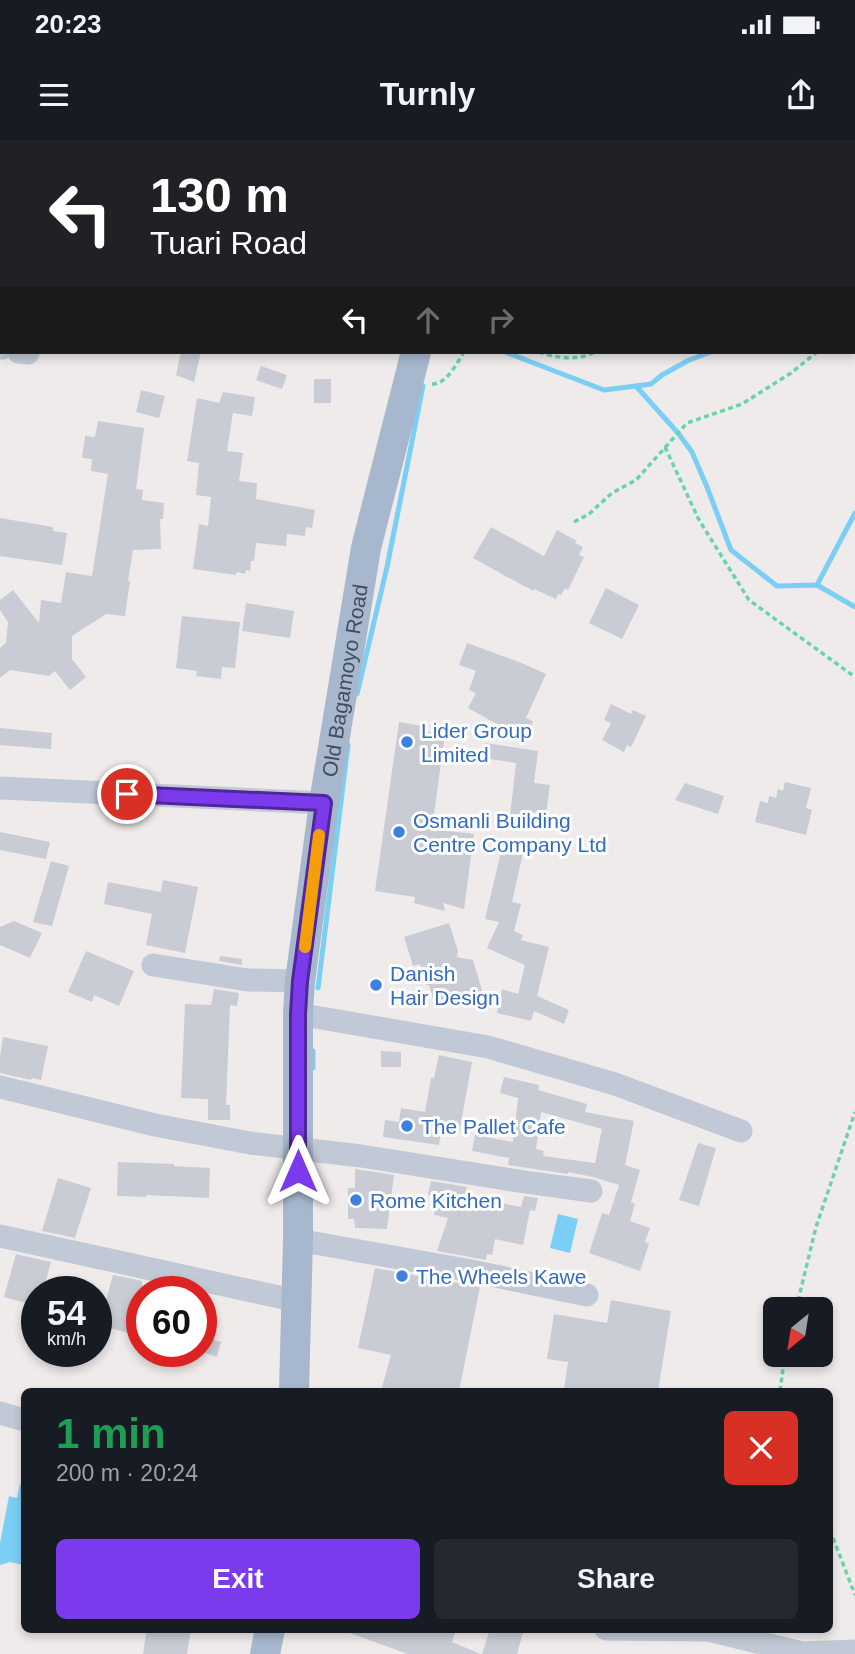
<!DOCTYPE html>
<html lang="en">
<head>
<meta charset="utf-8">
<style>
  body { margin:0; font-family:Helvetica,sans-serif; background:#242831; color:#f1f3f6; height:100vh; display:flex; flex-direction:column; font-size:26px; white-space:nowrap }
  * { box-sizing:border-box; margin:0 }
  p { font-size:23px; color:#9ea1a6 }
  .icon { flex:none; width:38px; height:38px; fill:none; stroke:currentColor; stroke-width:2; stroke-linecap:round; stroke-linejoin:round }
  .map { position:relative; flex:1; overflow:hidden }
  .details { position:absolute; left:21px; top:1248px; width:812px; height:245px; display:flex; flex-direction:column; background:#171b24; border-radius:10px; box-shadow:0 4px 10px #0003 }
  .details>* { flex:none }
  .top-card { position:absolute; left:0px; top:0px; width:856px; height:214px; box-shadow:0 4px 10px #0003; background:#202124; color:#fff; overflow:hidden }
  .needle { width:46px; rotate:210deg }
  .controls { position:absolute; left:763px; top:1157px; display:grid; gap:14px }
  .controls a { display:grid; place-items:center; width:70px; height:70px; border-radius:10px; background:#171b24; box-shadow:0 4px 10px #0003; font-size:35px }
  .speed { position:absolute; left:21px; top:1136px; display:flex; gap:14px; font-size:35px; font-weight:700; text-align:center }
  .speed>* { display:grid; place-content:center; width:91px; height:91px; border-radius:50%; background:#171b24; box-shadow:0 4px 10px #0003; line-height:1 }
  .speed small { font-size:18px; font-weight:400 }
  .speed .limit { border:10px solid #d22; background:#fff; color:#111 }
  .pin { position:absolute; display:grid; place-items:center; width:60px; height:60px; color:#fff; margin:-30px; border:4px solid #fff; border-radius:50%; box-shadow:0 2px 7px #0007 }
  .me { position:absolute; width:77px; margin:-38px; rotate:0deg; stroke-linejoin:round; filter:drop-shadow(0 0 5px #0008) }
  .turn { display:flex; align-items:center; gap:24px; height:147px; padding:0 35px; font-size:32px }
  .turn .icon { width:91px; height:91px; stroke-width:2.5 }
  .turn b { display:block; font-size:49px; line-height:60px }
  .lanes { display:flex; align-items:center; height:66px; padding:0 35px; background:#0003; justify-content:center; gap:35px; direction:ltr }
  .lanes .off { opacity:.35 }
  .round { display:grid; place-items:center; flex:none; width:74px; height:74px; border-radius:10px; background:#242831 }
  .head { display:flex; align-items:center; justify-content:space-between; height:119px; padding:0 35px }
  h1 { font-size:42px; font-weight:700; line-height:52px; color:#1e9e55 }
  .cta { display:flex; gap:14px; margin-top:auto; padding:14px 35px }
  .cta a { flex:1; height:80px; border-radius:10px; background:#7c3aed; color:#fff; font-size:28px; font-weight:700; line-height:80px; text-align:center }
  .cta a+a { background:#242831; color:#f1f3f6 }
  .status { display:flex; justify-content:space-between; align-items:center; height:49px; padding:0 35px; background:#171b24; direction:ltr }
  .status svg { height:19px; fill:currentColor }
  header { display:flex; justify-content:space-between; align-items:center; height:91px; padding:0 35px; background:#171b24; font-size:32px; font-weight:700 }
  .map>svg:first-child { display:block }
  .water { fill:#7bcff5 }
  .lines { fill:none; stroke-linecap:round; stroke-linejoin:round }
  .stream { stroke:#7bcff5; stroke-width:5 }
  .building { fill:#c9ccd4; fill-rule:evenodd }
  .path { stroke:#68d4a9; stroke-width:3.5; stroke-dasharray:5 3.5; stroke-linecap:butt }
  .minor { stroke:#c0c9d5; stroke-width:23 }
  .major { stroke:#a7b7ce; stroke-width:30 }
  .route-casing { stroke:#51269a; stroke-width:18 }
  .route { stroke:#7c3aed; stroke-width:12 }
  .slow { stroke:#f59e0b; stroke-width:12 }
  .shop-dot { fill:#3f7fe0; stroke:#fff; stroke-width:2.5 }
  .labels { text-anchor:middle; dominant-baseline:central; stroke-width:6; stroke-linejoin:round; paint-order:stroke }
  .street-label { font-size:21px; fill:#424d5b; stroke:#fff }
  .shop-label { font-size:21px; fill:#366cbe; stroke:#fff; text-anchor:start }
</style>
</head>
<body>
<div class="status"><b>20:23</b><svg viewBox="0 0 49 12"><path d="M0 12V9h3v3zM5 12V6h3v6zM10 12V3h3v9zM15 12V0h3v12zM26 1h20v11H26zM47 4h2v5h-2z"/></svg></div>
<header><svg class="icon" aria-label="menu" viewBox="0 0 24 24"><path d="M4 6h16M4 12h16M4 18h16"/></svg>Turnly<svg class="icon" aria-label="share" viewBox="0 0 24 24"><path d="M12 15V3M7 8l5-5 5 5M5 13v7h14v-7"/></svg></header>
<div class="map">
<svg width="855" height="1514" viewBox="0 0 855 1514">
  <rect width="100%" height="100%" fill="#efebeb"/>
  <!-- water -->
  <g class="water">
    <path d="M558,1074L578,1079L570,1113L550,1108Z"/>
    <path d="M20,1344L24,1345V1391L22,1404L24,1405V1425L10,1422L0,1425V1403L9,1356L17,1358Z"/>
  </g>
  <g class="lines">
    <!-- stream -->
    <g class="stream">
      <path d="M489,2L490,0"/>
      <path d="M854,144L855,143"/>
      <path d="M505,212L604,250L636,246L678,293L692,312L707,347L731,410L777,446L817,445L855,467"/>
      <path d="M636,246L651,244L662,235L689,220L711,212"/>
      <path d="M817,445L855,373"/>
      <path d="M357,554L387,427L423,246"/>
      <path d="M318,848L348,605"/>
      <path d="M313,928V911"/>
    </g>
  </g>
  <!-- building -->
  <g class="building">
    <path d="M181,212H201L194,242L176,235Z"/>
    <path d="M261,226L287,235L282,249L256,240Z"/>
    <rect x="314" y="239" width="17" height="24"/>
    <path d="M141,250L165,256L159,278L136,272Z"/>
    <path d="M223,252L255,257L252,276L233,273L227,311L243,313L239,341L257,343L256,359L315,370L312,388L306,387L305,396L287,394L286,406L256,403L254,421H251L250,431L246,430L245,434L237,432L236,435L193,429L199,384L208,386L211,357L196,355L199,323L187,321L197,258L219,263Z"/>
    <path d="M98,281L144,288L136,349L143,350L142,360L164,363L163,379H160L161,409L133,410L128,441H130L125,476L106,474L72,496V519L86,537L70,550L55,531L49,536L10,530L0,538V508L6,503L8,482L0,470V460L13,450L39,483L41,460L61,463L66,432L92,436L108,334L91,331L92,319L82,318L85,296L95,297Z"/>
    <path d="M0,378L53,387V391L67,393L62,425L0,416Z"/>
    <path d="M491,387L544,416L557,390L577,401L575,403L583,407L579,415L584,417L568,450L565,448L561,455L558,454L556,459L534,449V451L522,445L473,418Z"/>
    <path d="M606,448L639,465L622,499L589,483Z"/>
    <path d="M246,463L294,471L290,498L242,491Z"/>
    <path d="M182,476L240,482L235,528L222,527L221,539L196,536L197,531L176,528Z"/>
    <path d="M467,503L524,524L546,534L526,578L533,581L526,600L468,568L476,553L469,550L476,531L459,525Z"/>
    <path d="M611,564L631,574L633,570L646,576L631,607L627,605L624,612L602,600L611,583L604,580Z"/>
    <path d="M399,582L422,586V591L445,594L432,689L474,694L464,769L443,763L445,771L414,763L415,757L375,751Z"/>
    <path d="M0,588L52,593L51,609L0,605Z"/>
    <path d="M485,603L538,611L534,643L550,645L546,674L531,672L530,678L510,676L516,623L483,618Z"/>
    <path d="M785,642L811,648L806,668L812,670L806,695L755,682L760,661L768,663L769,656L776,658L778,649L783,651Z"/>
    <path d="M685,643L724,656L718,674L675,660Z"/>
    <path d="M0,692L50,702L46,719L0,710Z"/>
    <path d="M502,708L523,713L512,762L521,764L514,791L523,795L521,800L549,807L537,856L569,870L564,884L534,871L531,881L497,873L502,849L518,854L525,825L487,808L499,782L485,779Z"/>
    <path d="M51,721L69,726L52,786L33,782Z"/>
    <path d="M163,740L198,747L185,813L146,805L152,774L104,764L108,742L161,752Z"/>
    <path d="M14,781L42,793L30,818L0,805V787Z"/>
    <path d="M449,783L458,811L457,817L473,820L483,854L471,851L434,862L429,845H426L420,824L413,826L404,797Z"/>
    <path d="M86,811L134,831L119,866L94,855L92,862L68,852Z"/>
    <path d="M220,816L242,819V825L219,821Z"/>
    <path d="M214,849L239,853L237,866L230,865L226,965H230V980H208V959L181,958L185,864L211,865Z"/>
    <path d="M3,897L48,906L41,940L32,938L31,940L0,933V916Z"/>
    <path d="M381,911L401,912V927H381Z"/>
    <path d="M439,915L472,922L459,994L441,991L439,1005L383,997L385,980L399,982L401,968L425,972L431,938H434Z"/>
    <path d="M504,937L539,945L538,950L587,964L585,972L634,981L625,1025L640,1030L631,1062L635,1064L630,1081L650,1088L645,1102L649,1104L640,1131L589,1113L602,1073L609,1075L619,1045L593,1037L568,1032V1034L508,1025L509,1018L472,1011L475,995L513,1002L518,958L500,953ZM541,972L602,989L595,1023L543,1016L544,1011L536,1009Z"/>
    <path d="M698,1003L716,1008L699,1066L679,1060Z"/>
    <path d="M118,1022L174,1024V1026L210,1028L209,1058L146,1055V1057L117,1056Z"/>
    <path d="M355,1029L394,1035L387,1089L355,1088L354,1079H348V1048H355Z"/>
    <path d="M58,1038L91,1048L75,1098L42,1091Z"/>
    <path d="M431,1041L467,1047L465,1056L521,1067L524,1056L538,1058L535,1071L530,1070L523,1105L495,1099L492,1115L487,1114L486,1120L437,1111L448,1078L434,1075L438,1057L428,1055Z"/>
    <path d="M16,1114L51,1122L43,1152H37V1166L4,1157Z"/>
    <path d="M375,1128L480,1147L459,1251H381L391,1215L358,1208Z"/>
    <path d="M113,1135L142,1141V1197L99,1185Z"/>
    <path d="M611,1160L671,1171L658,1251H576L564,1249L568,1222L547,1219L554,1174L607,1183Z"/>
    <path d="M202,1196L221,1202L217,1217L199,1211H201Z"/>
    <path d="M147,1489H191L187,1514H143Z"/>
    <path d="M345,1489H456L452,1502L481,1514H408L344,1491Z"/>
    <path d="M490,1489H524L517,1514H482Z"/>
  </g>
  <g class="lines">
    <!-- path -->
    <g class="path">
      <path d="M630,2L631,0"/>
      <path d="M743,2L744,0"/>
      <path d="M854,183L855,182"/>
      <path d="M539,212C555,218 579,221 595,212"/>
      <path d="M432,244C447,244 457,223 464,212"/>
      <path d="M665,307L699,380L749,460L855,537"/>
      <path d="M574,382L589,374L612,353L636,340L687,283L742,264L791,233L817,212"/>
      <path d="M796,1169L816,1087L855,972"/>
      <path d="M780,1251L785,1214"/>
      <path d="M830,1390L855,1455"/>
    </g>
    <!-- minor -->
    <g class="minor">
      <path d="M0,208H2"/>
      <path d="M19,212L28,213"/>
      <path d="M0,648L324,663"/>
      <path d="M153,825L248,840L300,841"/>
      <path d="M298,874L488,907L615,944L741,991"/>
      <path d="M0,947L155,985L250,1003L361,1016L525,1042L591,1051"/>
      <path d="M0,1096L297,1161"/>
      <path d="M298,1100L466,1130L587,1155"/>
      <path d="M0,1273L24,1280"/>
      <path d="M606,1489L708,1490L802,1513L855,1511"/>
    </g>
    <!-- major -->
    <g class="major">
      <path d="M473,2L474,0"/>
      <path id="s1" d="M294,1251L298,1100V874L300,841L324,663L366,408L416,212"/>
      <path d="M265,1514L270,1489"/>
    </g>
  </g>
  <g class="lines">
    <defs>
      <path id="route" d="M127,654L324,663L300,841L298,874V1031"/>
    </defs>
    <!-- route casing -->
    <use href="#route" class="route-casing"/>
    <!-- route -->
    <use href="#route" class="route"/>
    <!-- slow -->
    <path class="slow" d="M305,807L319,695"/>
  </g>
  <!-- markers -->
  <g class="shop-dot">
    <circle cx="407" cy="602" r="7"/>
    <circle cx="399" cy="692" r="7"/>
    <circle cx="376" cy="845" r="7"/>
    <circle cx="407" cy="986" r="7"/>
    <circle cx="356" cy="1060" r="7"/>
    <circle cx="402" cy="1136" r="7"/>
  </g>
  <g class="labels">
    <!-- street labels -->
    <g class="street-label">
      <text stroke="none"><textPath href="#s1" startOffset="714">Old Bagamoyo Road</textPath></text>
    </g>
    <!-- shop labels -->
    <g class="shop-label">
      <text x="421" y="590">Lider Group<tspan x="421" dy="24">Limited</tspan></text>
      <text x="413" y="680">Osmanli Building<tspan x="413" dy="24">Centre Company Ltd</tspan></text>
      <text x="390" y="833">Danish<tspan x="390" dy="24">Hair Design</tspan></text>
      <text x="421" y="986">The Pallet Cafe</text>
      <text x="370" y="1060">Rome Kitchen</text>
      <text x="416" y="1136">The Wheels Kawe</text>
    </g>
  </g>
</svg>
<div class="controls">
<a><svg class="needle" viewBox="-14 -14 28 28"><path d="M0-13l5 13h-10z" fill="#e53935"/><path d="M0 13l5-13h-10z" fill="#9ea1a6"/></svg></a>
</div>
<div class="speed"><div>54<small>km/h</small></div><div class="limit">60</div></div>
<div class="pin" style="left:127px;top:654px;background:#d93025"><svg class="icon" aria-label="arrive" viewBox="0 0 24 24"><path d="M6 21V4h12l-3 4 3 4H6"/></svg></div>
<svg class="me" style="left:298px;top:1031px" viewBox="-20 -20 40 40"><path d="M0-17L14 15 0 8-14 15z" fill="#7c3aed" stroke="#fff" stroke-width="4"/></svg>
<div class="top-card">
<div class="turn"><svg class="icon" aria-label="left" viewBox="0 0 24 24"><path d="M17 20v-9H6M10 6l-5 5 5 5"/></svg><div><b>130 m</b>Tuari Road</div></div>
<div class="lanes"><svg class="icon" aria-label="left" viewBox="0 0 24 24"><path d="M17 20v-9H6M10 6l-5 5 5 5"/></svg><svg class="icon off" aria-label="ahead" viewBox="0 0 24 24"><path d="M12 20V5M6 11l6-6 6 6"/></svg><svg class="icon off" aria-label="right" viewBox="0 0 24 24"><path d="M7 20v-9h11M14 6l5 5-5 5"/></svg></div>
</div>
<section class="details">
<div class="head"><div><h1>1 min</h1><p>200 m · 20:24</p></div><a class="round" style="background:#d93025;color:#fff"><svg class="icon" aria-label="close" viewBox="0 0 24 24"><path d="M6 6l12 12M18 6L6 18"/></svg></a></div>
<div class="cta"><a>Exit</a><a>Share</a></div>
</section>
</div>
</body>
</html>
